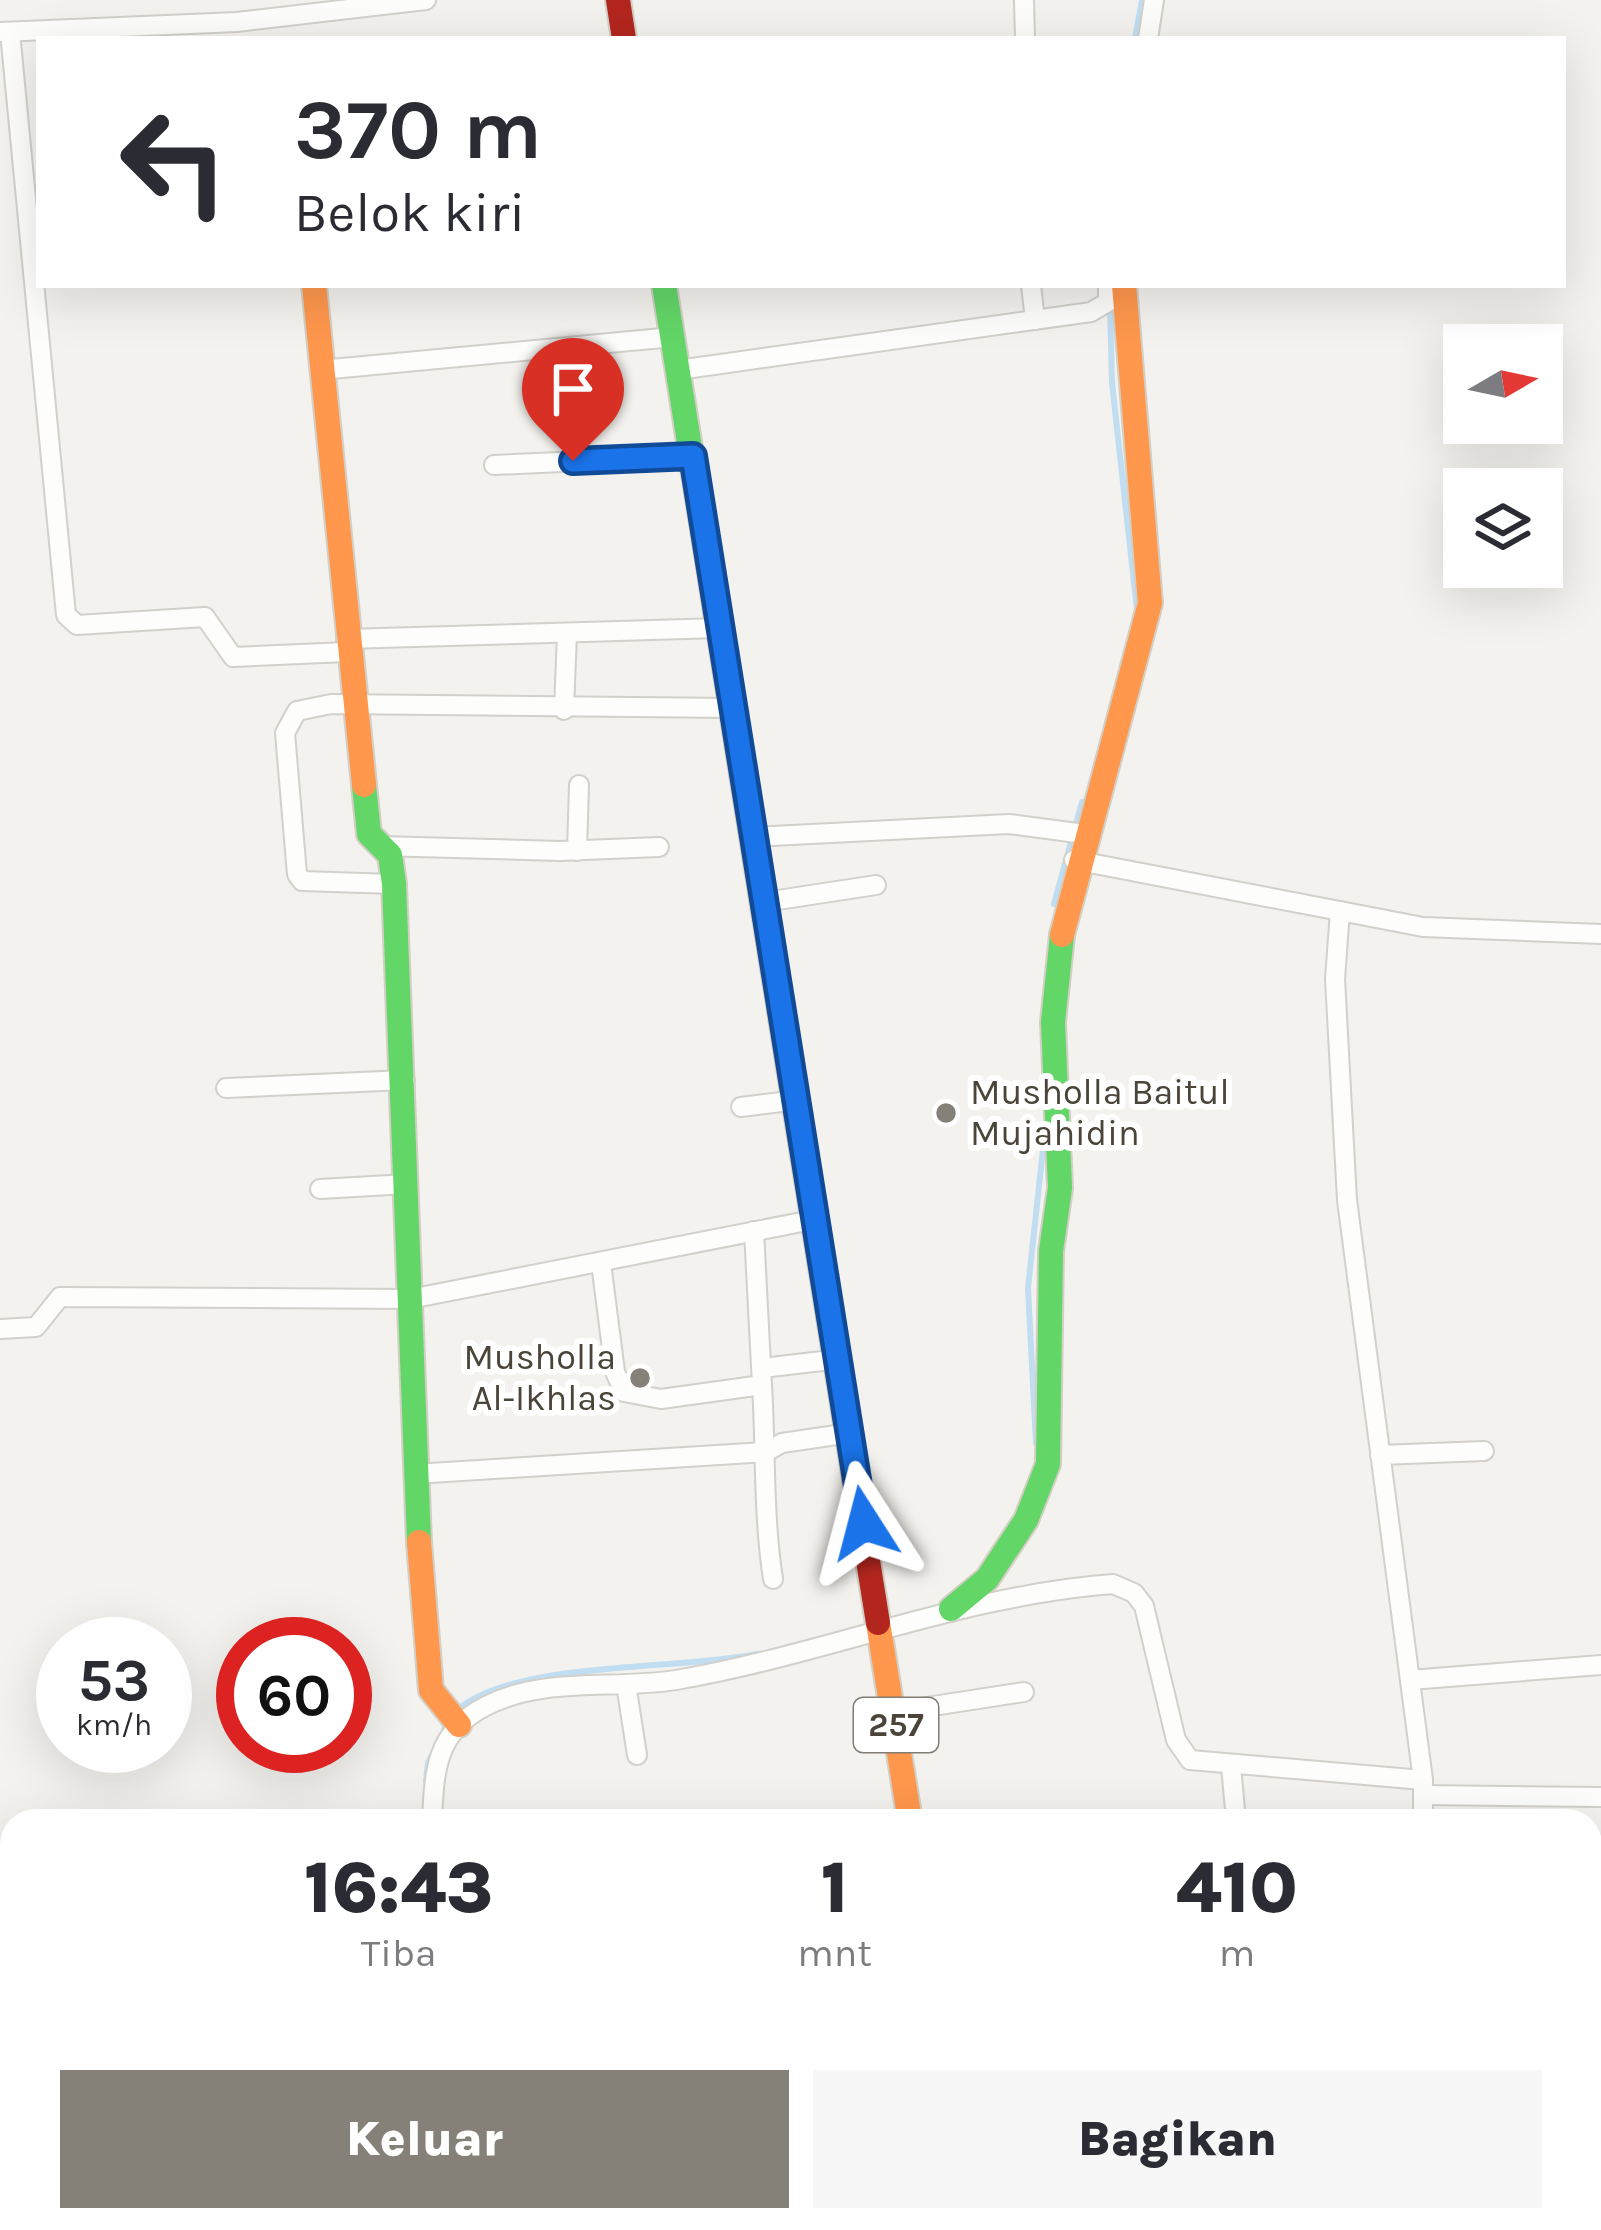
<!DOCTYPE html>
<html lang="id">
<head>
<meta charset="utf-8">
<style>
  body { margin:0; font-family:Karla,sans-serif; background:#f7f7f7; color:#2b2b33; height:100vh; display:flex; flex-direction:column; font-size:45px; white-space:nowrap }
  * { box-sizing:border-box; margin:0 }
  p { font-size:39px; color:#7c7c81 }
  .icon { flex:none; width:66px; height:66px; fill:none; stroke:currentColor; stroke-width:2; stroke-linecap:round; stroke-linejoin:round }
  .map { position:relative; flex:1; overflow:hidden }
  .details { position:absolute; left:0px; top:1809px; width:1602px; height:423px; display:flex; flex-direction:column; background:#fff; border-radius:36px 36px 0 0; box-shadow:0 12px 48px #0002 }
  .details>* { flex:none }
  .hud { position:absolute; left:36px; top:36px; width:1530px; height:252px; border-radius:0px; box-shadow:0 12px 48px #0002; background:#fff; color:#2b2b33; overflow:hidden }
  .needle { width:78px; rotate:81deg }
  .tools { position:absolute; left:1443px; top:324px; display:grid; gap:24px }
  .tools a { display:grid; place-items:center; width:120px; height:120px; border-radius:0px; background:#fff; box-shadow:0 12px 48px #0002; font-size:60px }
  .speed { position:absolute; left:36px; top:1617px; display:flex; gap:24px; font-size:60px; font-weight:700; text-align:center }
  .speed>* { display:grid; place-content:center; width:156px; height:156px; border-radius:50%; background:#fff; box-shadow:0 12px 48px #0002; line-height:1 }
  .speed small { font-size:30px; font-weight:400 }
  .speed .limit { border:18px solid #d22; background:#fff; color:#111 }
  .pin { position:absolute; display:grid; place-items:center; width:102px; height:102px; color:#fff; margin:-123px -51px; border-radius:50% 50% 50% 0; rotate:-45deg; box-shadow:0 0 12px #0007 }
  .pin .icon { rotate:45deg }
  .me { position:absolute; width:132px; margin:-66px; rotate:351deg; stroke-linejoin:round; filter:drop-shadow(0 0 9px #0008) }
  .turn { display:flex; align-items:center; gap:42px; height:252px; padding:0 60px; font-size:54px }
  .turn .icon { width:156px; height:156px; stroke-width:2.5 }
  .turn b { display:block; font-size:84px; line-height:102px }
  .eta { display:flex; justify-content:space-evenly; align-items:center; height:204px; text-align:center }
  .eta b { font-size:72px; font-weight:800; line-height:84px }
  .action { display:flex; gap:24px; margin-top:auto; padding:24px 60px }
  .action a { flex:1; height:138px; border-radius:0px; background:#868178; color:#fff; font-size:48px; font-weight:800; line-height:138px; text-align:center }
  .action a+a { background:#f7f7f7; color:#2b2b33 }
  .map>svg:first-child { display:block }
  .lines { fill:none; stroke-linecap:round; stroke-linejoin:round }
  .stream { stroke:#c0ddf1; stroke-width:6 }
  .street-casing { stroke:#d2d0cb; stroke-width:22 }
  .fast-casing { stroke:#d3cfc5; stroke-width:28 }
  .slow-casing { stroke:#d3cfc5; stroke-width:28 }
  .jam-casing { stroke:#d3cfc5; stroke-width:28 }
  .street { stroke:#fdfdfc; stroke-width:18 }
  .fast { stroke:#63d668; stroke-width:24 }
  .slow { stroke:#ff974d; stroke-width:24 }
  .jam { stroke:#b3261e; stroke-width:24 }
  .route-casing { stroke:#114b97; stroke-width:30 }
  .route { stroke:#1a73e8; stroke-width:21 }
  .poi-dot { fill:#868178; stroke:#fff; stroke-width:4.5 }
  .labels { text-anchor:middle; dominant-baseline:central; stroke-width:12; stroke-linejoin:round; paint-order:stroke }
  .shield { fill:#fff; stroke:#817c74; stroke-width:3 }
  .shield-label { font-size:33px; font-weight:bold; fill:#4b4439 }
  .poi-label { font-size:36px; fill:#4b4439; stroke:#fff; text-anchor:start }
</style>
</head>
<body>
<div class="map">
<svg width="1601" height="2230" viewBox="0 0 1601 2230">
  <rect width="100%" height="100%" fill="#f4f2ee"/>
  <g class="lines">
    <!-- stream -->
    <g class="stream">
      <path d="M1135,39L1142,0"/>
      <path d="M1110,307L1112,383L1137,610"/>
      <path d="M1054,904L1082,802"/>
      <path d="M1036,1443L1028,1288L1046,1121"/>
      <path d="M456,1711C513,1660 676,1671 757,1654"/>
      <path d="M426,1781L428,1763L448,1722"/>
      <path d="M0,1860H12"/>
    </g>
    <defs>
      <g id="street">
        <path d="M1024,0L1025,39"/>
        <path d="M1,32L237,22L426,0"/>
        <path d="M10,32L66,615L77,625L205,617L233,657L347,652"/>
        <path d="M1148,39L1154,0"/>
        <path d="M1031,285L1035,320"/>
        <path d="M321,370L673,337"/>
        <path d="M678,370L1091,312L1108,302V285"/>
        <path d="M494,465L693,456"/>
        <path d="M346,639L720,628"/>
        <path d="M564,710L567,633"/>
        <path d="M754,837L1009,824L1077,833"/>
        <path d="M379,846L560,851L659,847"/>
        <path d="M577,851L579,785"/>
        <path d="M1074,860L1340,911"/>
        <path d="M394,884L302,881L297,874L285,733L297,711L331,704L733,708"/>
        <path d="M765,902L876,885"/>
        <path d="M226,1088L405,1080"/>
        <path d="M741,1107L797,1100"/>
        <path d="M320,1189L407,1184"/>
        <path d="M601,1263L615,1372L624,1392L661,1399L762,1385L754,1231"/>
        <path d="M0,1329L36,1327L60,1297L410,1299L817,1219"/>
        <path d="M762,1368L839,1359"/>
        <path d="M762,1385C766,1451 763,1514 773,1579"/>
        <path d="M1380,1455L1484,1451"/>
        <path d="M414,1474L766,1452L782,1443L850,1433"/>
        <path d="M1410,1680L1601,1665"/>
        <path d="M626,1684L637,1755"/>
        <path d="M894,1712L1024,1692"/>
        <path d="M1231,1766L1236,1821"/>
        <path d="M1423,1795L1601,1797"/>
        <path d="M432,1821C434,1771 436,1731 486,1706C544,1676 614,1690 676,1680C823,1655 963,1595 1113,1584L1134,1593L1144,1606L1176,1740L1190,1760L1423,1780"/>
        <path d="M1423,1821V1780L1347,1200L1335,979L1340,911L1423,927L1601,934"/>
        <path d="M1590,1878H1601"/>
        <path d="M1590,2154L1601,2151"/>
        <path d="M782,2230L830,2220"/>
        <path d="M1072,2230L1077,2220"/>
        <path d="M1330,2230L1335,2220"/>
      </g>
      <g id="fast">
        <path d="M664,285L742,774"/>
        <path d="M364,785L369,834L390,855L394,884L419,1542"/>
        <path d="M951,1609L987,1579L1026,1520L1048,1464L1051,1251L1060,1188L1053,1022L1062,935"/>
      </g>
      <g id="slow">
        <path d="M314,285L364,785"/>
        <path d="M1062,935L1150,603L1124,285"/>
        <path d="M419,1542L431,1690L459,1725"/>
        <path d="M878,1623L910,1821"/>
      </g>
      <g id="jam">
        <path d="M618,0L624,39"/>
        <path d="M742,774L878,1623"/>
        <path d="M970,2220L972,2230"/>
      </g>
    </defs>
    <!-- street casing -->
    <use href="#street" class="street-casing"/>
    <!-- fast casing -->
    <use href="#fast" class="fast-casing"/>
    <!-- slow casing -->
    <use href="#slow" class="slow-casing"/>
    <!-- jam casing -->
    <use href="#jam" class="jam-casing"/>
    <!-- street -->
    <use href="#street" class="street"/>
    <!-- fast -->
    <use href="#fast" class="fast"/>
    <!-- slow -->
    <use href="#slow" class="slow"/>
    <!-- jam -->
    <use href="#jam" class="jam"/>
  </g>
  <g class="lines">
    <defs>
      <path id="route" d="M573,461L693,456L864,1523"/>
    </defs>
    <!-- route casing -->
    <use href="#route" class="route-casing"/>
    <!-- route -->
    <use href="#route" class="route"/>
  </g>
  <!-- markers -->
  <g class="poi-dot">
    <circle cx="946" cy="1113" r="12"/>
    <circle cx="640" cy="1378" r="12"/>
  </g>
  <g class="labels">
    <!-- shield labels -->
    <rect class="shield" x="854" y="1698" width="84" height="54" rx="9"/>
    <g class="shield-label">
      <text x="896" y="1725">257</text>
    </g>
    <!-- poi labels -->
    <g class="poi-label">
      <text x="970" y="1092">Musholla Baitul<tspan x="970" dy="41">Mujahidin</tspan></text>
      <text x="616" y="1357" text-anchor="end">Musholla<tspan x="616" dy="41">Al-Ikhlas</tspan></text>
    </g>
  </g>
</svg>
<div class="tools">
<a><svg class="needle" viewBox="-14 -14 28 28"><path d="M0-13l5 13h-10z" fill="#e53935"/><path d="M0 13l5-13h-10z" fill="#7c7c81"/></svg></a>
<a><svg class="icon" aria-label="layers" viewBox="0 0 24 24"><path d="M12 4l9 5-9 5-9-5zM3 14l9 5 9-5"/></svg></a>
</div>
<div class="speed"><div>53<small>km/h</small></div><div class="limit">60</div></div>
<div class="pin" style="left:573px;top:461px;background:#d93025"><svg class="icon" aria-label="arrive" viewBox="0 0 24 24"><path d="M6 21V4h12l-3 4 3 4H6"/></svg></div>
<svg class="me" style="left:864px;top:1523px" viewBox="-20 -20 40 40"><path d="M0-17L14 15 0 8-14 15z" fill="#1a73e8" stroke="#fff" stroke-width="4"/></svg>
<div class="hud">
<div class="turn"><svg class="icon" aria-label="left" viewBox="0 0 24 24"><path d="M17 20v-9H6M10 6l-5 5 5 5"/></svg><div><b>370 m</b>Belok kiri</div></div>
</div>
<section class="details">
<div class="eta">
<div><b>16:43</b><p>Tiba</p></div>
<div><b>1</b><p>mnt</p></div>
<div><b>410</b><p>m</p></div>
</div>
<div class="action"><a>Keluar</a><a>Bagikan</a></div>
</section>
</div>
</body>
</html>
